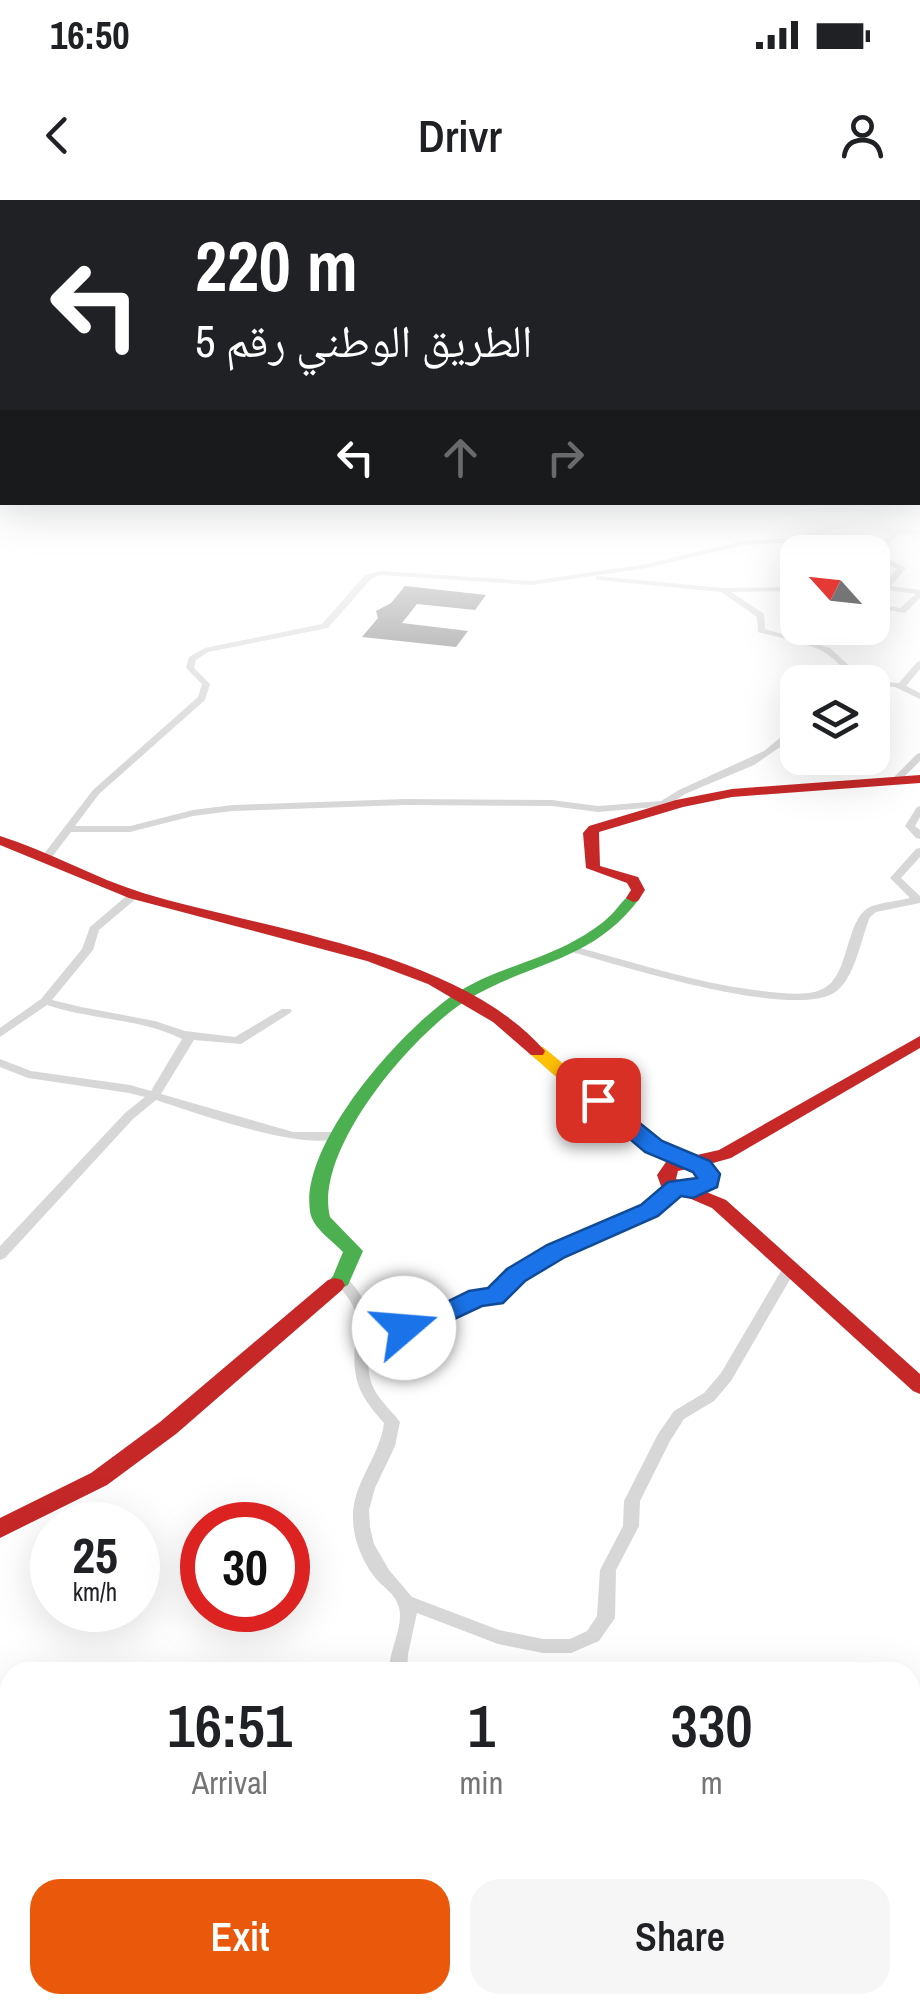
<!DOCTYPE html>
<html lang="en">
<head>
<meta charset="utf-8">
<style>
  body { margin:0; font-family:"Archivo Narrow","Noto Naskh Arabic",sans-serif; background:#f6f6f6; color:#202124; height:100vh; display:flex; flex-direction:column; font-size:38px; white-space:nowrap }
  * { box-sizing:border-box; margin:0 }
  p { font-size:32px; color:#757577 }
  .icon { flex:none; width:55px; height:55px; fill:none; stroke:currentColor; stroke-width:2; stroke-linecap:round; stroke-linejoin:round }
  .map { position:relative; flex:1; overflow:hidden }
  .sheet { position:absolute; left:0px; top:1462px; width:920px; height:352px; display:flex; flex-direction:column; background:#fff; border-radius:30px 30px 0 0; box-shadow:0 10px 40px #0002 }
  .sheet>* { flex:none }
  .hud { position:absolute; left:0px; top:0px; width:920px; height:305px; box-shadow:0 10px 40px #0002; background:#202124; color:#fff; overflow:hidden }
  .needle { width:65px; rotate:297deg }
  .fabs { position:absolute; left:780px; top:335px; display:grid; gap:20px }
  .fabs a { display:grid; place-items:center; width:110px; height:110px; border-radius:20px; background:#fff; box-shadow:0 10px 40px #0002; font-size:50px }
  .speed { position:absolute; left:30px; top:1302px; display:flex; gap:20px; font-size:50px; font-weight:700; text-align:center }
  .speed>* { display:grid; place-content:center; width:130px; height:130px; border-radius:50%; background:#fff; box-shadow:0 10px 40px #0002; line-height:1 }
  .speed small { font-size:25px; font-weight:400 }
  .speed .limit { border:15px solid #d22; background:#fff; color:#111 }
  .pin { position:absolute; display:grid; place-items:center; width:85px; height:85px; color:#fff; margin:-42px; border-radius:20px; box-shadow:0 5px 15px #0006 }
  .me { position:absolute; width:110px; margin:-55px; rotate:72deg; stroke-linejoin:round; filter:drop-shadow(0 0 8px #0008) }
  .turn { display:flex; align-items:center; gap:35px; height:210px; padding:0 30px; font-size:45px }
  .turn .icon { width:130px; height:130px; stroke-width:2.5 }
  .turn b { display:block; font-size:70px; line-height:85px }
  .lanes { display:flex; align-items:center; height:95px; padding:0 30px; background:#0003; justify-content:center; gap:50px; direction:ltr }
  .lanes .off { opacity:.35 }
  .eta { display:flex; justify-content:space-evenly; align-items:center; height:170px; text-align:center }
  .eta b { font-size:60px; font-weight:600; line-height:70px }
  .cta { display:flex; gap:20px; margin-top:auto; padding:20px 30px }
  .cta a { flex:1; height:115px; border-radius:30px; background:#ea580c; color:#fff; font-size:40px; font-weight:600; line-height:115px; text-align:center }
  .cta a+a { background:#f6f6f6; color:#202124 }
  .status { display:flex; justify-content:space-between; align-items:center; height:70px; padding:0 50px; background:#fff; direction:ltr }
  .status svg { height:28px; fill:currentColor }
  header { display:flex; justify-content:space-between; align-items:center; height:130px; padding:0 30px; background:#fff; font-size:45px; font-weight:600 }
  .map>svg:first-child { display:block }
  .building { fill:#818181 }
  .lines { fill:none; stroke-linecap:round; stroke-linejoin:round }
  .street { fill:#d7d7d7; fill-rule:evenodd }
  .fast { fill:#4caf50; fill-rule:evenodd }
  .slow { fill:#ffc107; fill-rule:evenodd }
  .jam { fill:#c62828; fill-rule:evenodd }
  .route { fill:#1a73e8; stroke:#114b97; stroke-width:2.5 }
</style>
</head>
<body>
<div class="status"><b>16:50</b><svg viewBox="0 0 49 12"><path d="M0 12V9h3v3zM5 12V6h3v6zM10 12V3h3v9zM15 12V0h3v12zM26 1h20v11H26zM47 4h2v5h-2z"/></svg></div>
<header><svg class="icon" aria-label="back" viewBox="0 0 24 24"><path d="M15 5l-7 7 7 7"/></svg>Drivr<svg class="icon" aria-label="person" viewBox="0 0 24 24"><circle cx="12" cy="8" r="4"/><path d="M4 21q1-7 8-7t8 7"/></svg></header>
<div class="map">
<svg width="920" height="1814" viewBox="0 0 920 1814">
  <rect width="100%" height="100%" fill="#fff"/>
  <!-- building -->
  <path class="building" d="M405,386L486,395L475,410L417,404L402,423L468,431L456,447L362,437L378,418L376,411L391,403Z"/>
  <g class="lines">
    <!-- street -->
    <g class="street">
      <path d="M862,317H874L869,320L893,329L920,331V335L899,334L881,351L887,358L906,368L891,386L920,390V398L905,413L872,407V403L900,408L916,394L872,388V384L884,385L897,369L881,362L873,351L891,334L862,322L794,342L743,345L647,368L531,385L381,375L371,379L328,428L208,452L196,460L194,468L210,484L205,500L99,594L75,626H130L193,610L232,605L405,599L552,600L598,606L661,601L679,590L764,551L798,523V532L786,543L754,565L685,594L676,600L681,603L679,605L598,612L552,606L405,605L232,611L193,616L130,632H71L49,661H41L40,659L93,590L198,497L202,484L186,468L189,457L205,448L322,424L365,375L381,371L531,381L647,364L743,341L793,338Z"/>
      <path d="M596,376L723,388L798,387V391L731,392L764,414L765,429L830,448L857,473L873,481L899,483L917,462L920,461V469L906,486L920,493V499L895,487L872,486V482C851,482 843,465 827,454C813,444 776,437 758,432L757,417L721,392L599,380H596Z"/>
      <path d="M920,553V561L901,580H895V576L917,554Z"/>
      <path d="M920,606V617L915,626L920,630V639L916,638L905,626L917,607Z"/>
      <path d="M920,648V657L901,678L920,696V703L876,712L870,717C861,738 855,780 834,793C789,819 621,766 569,751L567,749L573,746C633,762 692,782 754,790C771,792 790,795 808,793C818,792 828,788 834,779C849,760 849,714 872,706C884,702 898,701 910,698L890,678L916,649Z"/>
      <path d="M134,692L139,695L138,697L99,730L93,750L52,800L81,807L155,821L185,831L235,837L282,809H290L292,811L290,813L241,844L194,840L161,894L293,932H336L342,936C311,955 194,912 156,900L133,919L5,1058L0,1060V1046L125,913L145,897L129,893L28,878L0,867V859L31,871L130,885L151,891L182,839C140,818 91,820 47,805L0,837V828L41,799L82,749L90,727L130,693Z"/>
      <path d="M676,983L683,987L672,998L655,1010L590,1040L550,1062L499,1100L480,1102L418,1132L371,1130C369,1149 365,1172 374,1189C380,1201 392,1211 400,1222L395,1246L375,1288L369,1310L370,1327L374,1344L389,1370L412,1397L499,1430L543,1439H570L587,1431L597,1416L600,1370L623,1326L624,1301L658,1234L674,1211L704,1193L721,1173L784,1066H794L796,1069L731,1181L714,1201L684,1219L670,1241L640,1301L639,1326L616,1370L615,1418L599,1441L571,1453H543L498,1444L417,1413L408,1454L407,1472H389C388,1451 406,1423 398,1405C395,1395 385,1388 378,1381C363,1364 353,1340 353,1318C352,1283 380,1257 384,1223C360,1196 352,1182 355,1145C356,1132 358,1118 353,1106C348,1096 340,1088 334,1080L336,1077H346C358,1090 368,1102 370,1120L416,1122L473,1094L491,1092L540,1056L581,1033L645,1004L671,984Z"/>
      <path d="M0,1701L10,1706V1727L0,1722Z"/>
      <path d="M0,1743L10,1747V1768L0,1764Z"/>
      <path d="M920,1785V1807L912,1814H886L890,1805H910V1789Z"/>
      <path d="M87,1805H118L121,1807L124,1814H93L90,1812Z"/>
      <path d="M168,1805H199L204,1814H173Z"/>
      <path d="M525,1805H545L548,1814H528Z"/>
    </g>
    <!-- fast -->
    <path class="fast" d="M633,694L640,698C592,762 533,761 470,798C415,831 313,949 330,1017L363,1051L348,1085L335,1092L328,1090L325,1085L333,1076L343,1052C332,1040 312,1028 310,1011C300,943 402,829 455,794C491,770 536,762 574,741C587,734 601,725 612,714C619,707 623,698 633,694Z"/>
    <!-- slow -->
    <path class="slow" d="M537,846L543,847L659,943L693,959L696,963L693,967C658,973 561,880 531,855L529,851Z"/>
    <!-- jam -->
    <g class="jam">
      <path d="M920,575V583L732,597L683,607L599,632L600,666L638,677L645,690L638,701L633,702L626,698L631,690L627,683L586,668L583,633L589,626L676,600L732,589Z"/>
      <path d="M0,636C49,651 94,678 143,693C266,730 458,751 545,851L543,855H531L493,822L428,784L367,761L129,698L0,645Z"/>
      <path d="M920,836V848L731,958L706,965L718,974L712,989L704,991L726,1000L920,1174V1194L913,1191L712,1008L661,986L657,975L666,962L719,950ZM687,969L699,976L697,981L687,984L676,979L678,971Z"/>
      <path d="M335,1078L342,1080L345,1085L342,1090L176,1234L107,1285L0,1338V1318L91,1273L160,1222L328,1080Z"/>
    </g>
  </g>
  <!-- sky -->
  <linearGradient id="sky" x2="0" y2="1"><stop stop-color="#a3caec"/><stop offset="0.56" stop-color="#fff"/><stop offset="1" stop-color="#fff" stop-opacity="0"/></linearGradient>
  <rect width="920" height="571" fill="url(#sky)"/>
  <!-- route -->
  <path class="route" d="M598,894L606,896L662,941L710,961L720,974L717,987L693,998L681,996L658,1016L565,1057L525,1081L503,1103L482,1106L418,1136L394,1134L390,1128L394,1121L414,1118L469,1091L488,1088L507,1069L547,1045L641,1005L668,982L697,978L693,972L645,952L590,905L587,900L590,896Z"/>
</svg>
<div class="fabs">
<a><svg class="needle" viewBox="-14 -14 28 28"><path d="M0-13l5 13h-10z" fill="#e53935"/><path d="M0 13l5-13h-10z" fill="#757577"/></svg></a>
<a><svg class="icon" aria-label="layers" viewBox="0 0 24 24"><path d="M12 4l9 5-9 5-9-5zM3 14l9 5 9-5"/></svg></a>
</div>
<div class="speed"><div>25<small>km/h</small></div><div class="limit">30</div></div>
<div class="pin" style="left:598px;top:900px;background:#d93025"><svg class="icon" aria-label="arrive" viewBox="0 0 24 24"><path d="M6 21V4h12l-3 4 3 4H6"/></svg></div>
<svg class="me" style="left:404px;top:1128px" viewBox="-20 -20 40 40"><circle r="19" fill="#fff"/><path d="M0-13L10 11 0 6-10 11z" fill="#1a73e8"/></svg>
<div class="hud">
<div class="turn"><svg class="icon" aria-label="left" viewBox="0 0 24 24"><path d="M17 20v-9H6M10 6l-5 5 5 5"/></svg><div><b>220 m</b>الطريق الوطني رقم 5</div></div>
<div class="lanes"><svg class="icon" aria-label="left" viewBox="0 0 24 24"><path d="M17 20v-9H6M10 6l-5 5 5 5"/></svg><svg class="icon off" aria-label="ahead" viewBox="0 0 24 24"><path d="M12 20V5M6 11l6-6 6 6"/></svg><svg class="icon off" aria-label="right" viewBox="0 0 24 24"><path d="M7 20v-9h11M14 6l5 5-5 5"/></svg></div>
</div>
<section class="sheet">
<div class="eta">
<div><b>16:51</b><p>Arrival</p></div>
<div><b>1</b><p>min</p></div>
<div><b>330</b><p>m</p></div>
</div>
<div class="cta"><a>Exit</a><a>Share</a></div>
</section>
</div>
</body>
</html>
